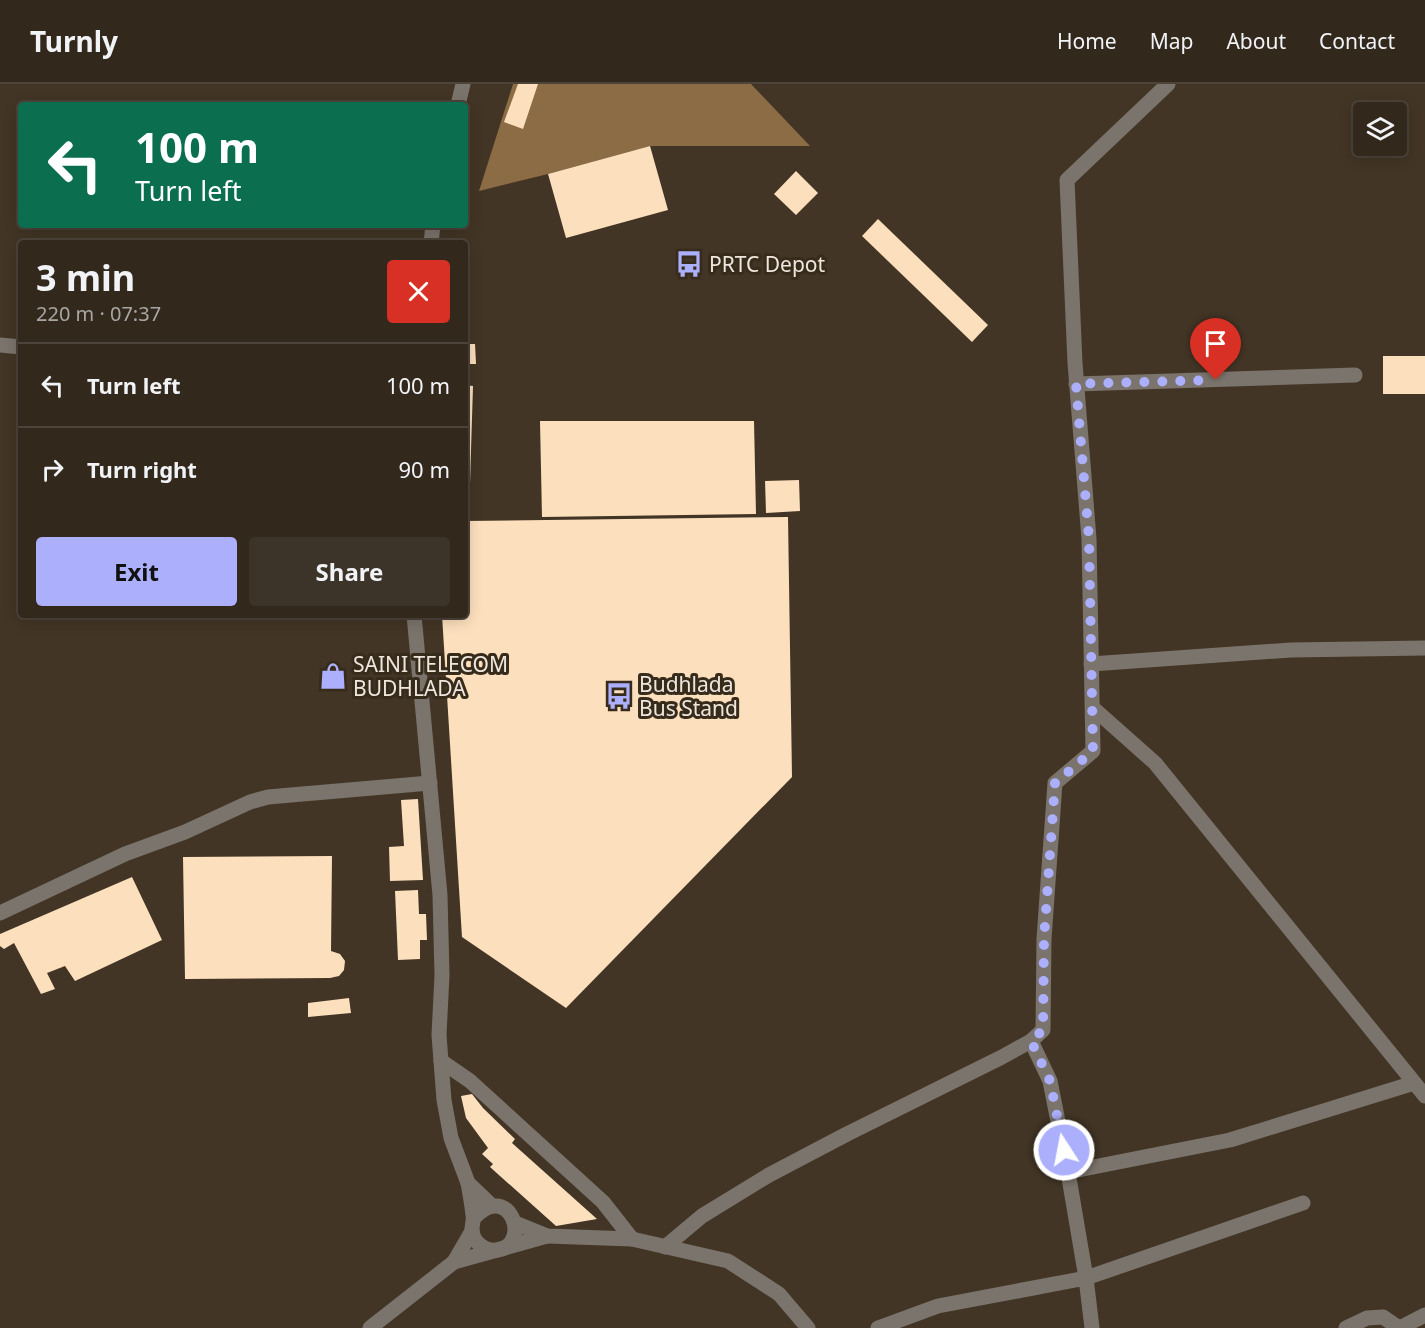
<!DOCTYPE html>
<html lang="en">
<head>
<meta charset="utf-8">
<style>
  body { margin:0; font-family:"Noto Sans",sans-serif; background:#3d3429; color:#f1f3f6; height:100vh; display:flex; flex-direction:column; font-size:22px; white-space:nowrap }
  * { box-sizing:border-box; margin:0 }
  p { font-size:20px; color:#a8a6a3 }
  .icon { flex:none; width:33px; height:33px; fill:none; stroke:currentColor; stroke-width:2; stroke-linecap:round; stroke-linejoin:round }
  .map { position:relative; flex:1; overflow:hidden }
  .panel { position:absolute; left:18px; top:156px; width:450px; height:378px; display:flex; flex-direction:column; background:#32281c; border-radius:6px; box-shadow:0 3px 15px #0003,0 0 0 2px #4d443b }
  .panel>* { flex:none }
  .top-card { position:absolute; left:18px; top:18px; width:450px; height:126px; border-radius:6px; box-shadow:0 3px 15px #0003,0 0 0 2px #4d443b; background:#0b6e4f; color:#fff; overflow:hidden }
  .fabs { position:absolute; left:1353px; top:18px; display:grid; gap:12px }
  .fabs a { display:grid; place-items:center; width:54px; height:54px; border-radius:6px; background:#32281c; box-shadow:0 3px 15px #0003,0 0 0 2px #4d443b; font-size:30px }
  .pin { position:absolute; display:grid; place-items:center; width:51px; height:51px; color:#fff; margin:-62px -26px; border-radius:50% 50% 50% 0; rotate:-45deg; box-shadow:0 0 6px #0007 }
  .pin .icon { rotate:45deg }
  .me { position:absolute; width:66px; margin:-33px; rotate:349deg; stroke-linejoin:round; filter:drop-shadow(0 0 4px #0008) }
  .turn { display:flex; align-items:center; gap:21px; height:126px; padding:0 18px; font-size:27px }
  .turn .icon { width:78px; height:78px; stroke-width:2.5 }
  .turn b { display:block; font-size:42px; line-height:51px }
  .round { display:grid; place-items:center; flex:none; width:63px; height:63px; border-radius:6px; background:#3d3429 }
  .head { display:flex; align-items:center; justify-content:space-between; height:102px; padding:0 18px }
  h1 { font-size:36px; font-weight:700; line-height:45px }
  .button { display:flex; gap:12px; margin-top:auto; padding:12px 18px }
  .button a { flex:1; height:69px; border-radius:6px; background:#acaffb; color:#111; font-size:24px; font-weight:700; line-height:69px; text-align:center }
  .button a+a { background:#3d3429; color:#f1f3f6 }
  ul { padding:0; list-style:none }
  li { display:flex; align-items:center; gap:18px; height:84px; padding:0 18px; border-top:2px solid #4d443b }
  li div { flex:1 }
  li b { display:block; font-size:22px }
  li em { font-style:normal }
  header { display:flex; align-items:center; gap:36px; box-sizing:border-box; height:84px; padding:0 30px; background:#32281c; border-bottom:2px solid #4d443b }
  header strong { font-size:28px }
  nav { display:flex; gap:33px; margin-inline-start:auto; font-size:21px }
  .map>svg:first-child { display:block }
  .forest { fill:#8c6c45 }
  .building { fill:#fcdfbd }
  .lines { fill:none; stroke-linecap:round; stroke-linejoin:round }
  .minor { stroke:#7b746c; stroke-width:15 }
  .route { stroke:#acaffb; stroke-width:10; stroke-dasharray:0 18 }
  .labels { text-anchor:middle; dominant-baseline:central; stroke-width:6; stroke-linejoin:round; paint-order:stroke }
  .poi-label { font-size:21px; fill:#efe6dd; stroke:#372b1b; text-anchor:start }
</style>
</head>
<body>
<header>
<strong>Turnly</strong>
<nav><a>Home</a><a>Map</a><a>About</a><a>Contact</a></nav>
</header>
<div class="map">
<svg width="1425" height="1244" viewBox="0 0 1425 1244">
  <rect width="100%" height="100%" fill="#423525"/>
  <!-- forest -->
  <path class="forest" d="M513,0H751L810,62H650L548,90L479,107Z"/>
  <!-- building -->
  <g class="building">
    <path d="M518,0H538L523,45L504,38Z"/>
    <path d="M650,62L668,126L566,154L548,90Z"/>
    <path d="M796,87L818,109L796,131L774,110Z"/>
    <path d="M878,135L988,241L972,258L862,152Z"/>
    <path d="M465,260H475L476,280H465Z"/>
    <rect x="1383" y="272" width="42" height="38"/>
    <path d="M465,301L473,302L469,432H465Z"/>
    <path d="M540,337H754L756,430L542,433Z"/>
    <path d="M799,396L800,427L766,429L765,397Z"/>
    <path d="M788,433L792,693L566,924L462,853L442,531H465V437Z"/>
    <path d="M418,715L423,796L390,797L389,763L404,762L401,716Z"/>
    <path d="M332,772L331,867L340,870L345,877L344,886L339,892L330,894L185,895L183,773Z"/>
    <path d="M132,793L162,856L75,897L65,882L47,889L55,905L41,910L14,859L4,865L0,862V850Z"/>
    <path d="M418,806L419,830H426L427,856H420V875L398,876L395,807Z"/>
    <path d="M349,914L351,929L308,933V919Z"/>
    <path d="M472,1010L483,1024L515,1055L512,1059L597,1135L556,1142L490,1083L493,1080L482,1070L488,1064L466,1034L461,1012Z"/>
  </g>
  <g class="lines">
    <!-- minor -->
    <g class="minor">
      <path d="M458,21L463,0"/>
      <path d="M431,159L433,141"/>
      <path d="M0,261L21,263"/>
      <path d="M1076,300L1355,291"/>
      <path d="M414,531L440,811L442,891L439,951L444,1016L451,1054L468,1099L492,1122"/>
      <path d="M1091,580L1291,566L1425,564"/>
      <path d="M1093,624L1155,679L1425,1012"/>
      <path d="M0,829L125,770L185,748L250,718L268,713L430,699"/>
      <path d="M1031,957L1050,997L1068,1088"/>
      <path d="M441,977L470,997L603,1118L632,1155"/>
      <path d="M468,1099C470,1110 472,1121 473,1131C474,1136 472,1141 472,1145C472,1158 485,1168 498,1166C533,1159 508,1096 474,1134"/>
      <path d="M1303,1119L1086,1194L1068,1088L1230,1056L1414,999"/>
      <path d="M515,1139L547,1152L632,1155L728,1177L779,1210L808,1244"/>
      <path d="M665,1163L702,1132L769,1091L847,1050L1002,973L1031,957L1043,946L1044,855L1055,699L1093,667L1089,455L1075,279L1067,96L1168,0"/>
      <path d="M454,1178L472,1147"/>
      <path d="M370,1244L454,1178L547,1152"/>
      <path d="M878,1244L938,1222L1086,1194L1092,1244"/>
      <path d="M1346,1244L1367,1234L1383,1233L1399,1244"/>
      <path d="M1400,1244L1425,1231"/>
    </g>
  </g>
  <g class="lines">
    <!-- route -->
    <path class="route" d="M1064,1066L1050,997L1031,957L1043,946L1044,855L1055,699L1093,667L1089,455L1076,300L1216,296"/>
  </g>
  <!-- icons -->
  <defs>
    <symbol id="bus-bare" viewBox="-9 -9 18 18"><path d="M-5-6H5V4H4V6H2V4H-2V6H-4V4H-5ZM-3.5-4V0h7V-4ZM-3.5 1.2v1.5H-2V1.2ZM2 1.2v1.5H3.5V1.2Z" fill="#acaffb" stroke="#372b1b" stroke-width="2.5" paint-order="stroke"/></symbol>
    <symbol id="shop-bare" viewBox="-9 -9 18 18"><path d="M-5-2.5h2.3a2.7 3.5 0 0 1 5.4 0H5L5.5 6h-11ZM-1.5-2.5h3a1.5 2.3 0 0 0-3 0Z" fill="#acaffb" stroke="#372b1b" stroke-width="2.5" paint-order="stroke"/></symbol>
  </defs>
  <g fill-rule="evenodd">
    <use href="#bus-bare" x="670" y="161" width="38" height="38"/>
    <use href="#shop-bare" x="314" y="573" width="38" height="38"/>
    <use href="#bus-bare" x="600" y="593" width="38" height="38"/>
  </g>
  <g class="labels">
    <!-- poi labels -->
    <g class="poi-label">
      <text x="709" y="180">PRTC Depot</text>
      <text x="353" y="580">SAINI TELECOM<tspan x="353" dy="24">BUDHLADA</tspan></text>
      <text x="639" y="600">Budhlada<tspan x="639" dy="24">Bus Stand</tspan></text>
    </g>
  </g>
</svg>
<div class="fabs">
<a><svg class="icon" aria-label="layers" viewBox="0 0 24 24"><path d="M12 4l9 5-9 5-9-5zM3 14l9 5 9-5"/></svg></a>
</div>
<div class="pin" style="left:1216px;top:296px;background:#d93025"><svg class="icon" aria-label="arrive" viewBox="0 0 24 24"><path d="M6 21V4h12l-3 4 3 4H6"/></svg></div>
<svg class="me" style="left:1064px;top:1066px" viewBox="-20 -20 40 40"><circle r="17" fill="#acaffb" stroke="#fff" stroke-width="3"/><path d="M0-11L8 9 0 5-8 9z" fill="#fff"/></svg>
<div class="top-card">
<div class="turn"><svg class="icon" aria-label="left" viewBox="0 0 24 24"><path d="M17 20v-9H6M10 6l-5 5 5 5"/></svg><div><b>100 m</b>Turn left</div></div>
</div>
<section class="panel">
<div class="head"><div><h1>3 min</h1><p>220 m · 07:37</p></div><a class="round" style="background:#d93025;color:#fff"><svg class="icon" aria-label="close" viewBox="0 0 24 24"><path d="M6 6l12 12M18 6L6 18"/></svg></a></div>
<ul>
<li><svg class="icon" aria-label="left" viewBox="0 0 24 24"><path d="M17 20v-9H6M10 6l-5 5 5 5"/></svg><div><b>Turn left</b></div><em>100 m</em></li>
<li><svg class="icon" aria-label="right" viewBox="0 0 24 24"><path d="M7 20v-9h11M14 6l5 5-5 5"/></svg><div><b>Turn right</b></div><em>90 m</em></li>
</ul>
<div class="button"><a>Exit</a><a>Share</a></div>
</section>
</div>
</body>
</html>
